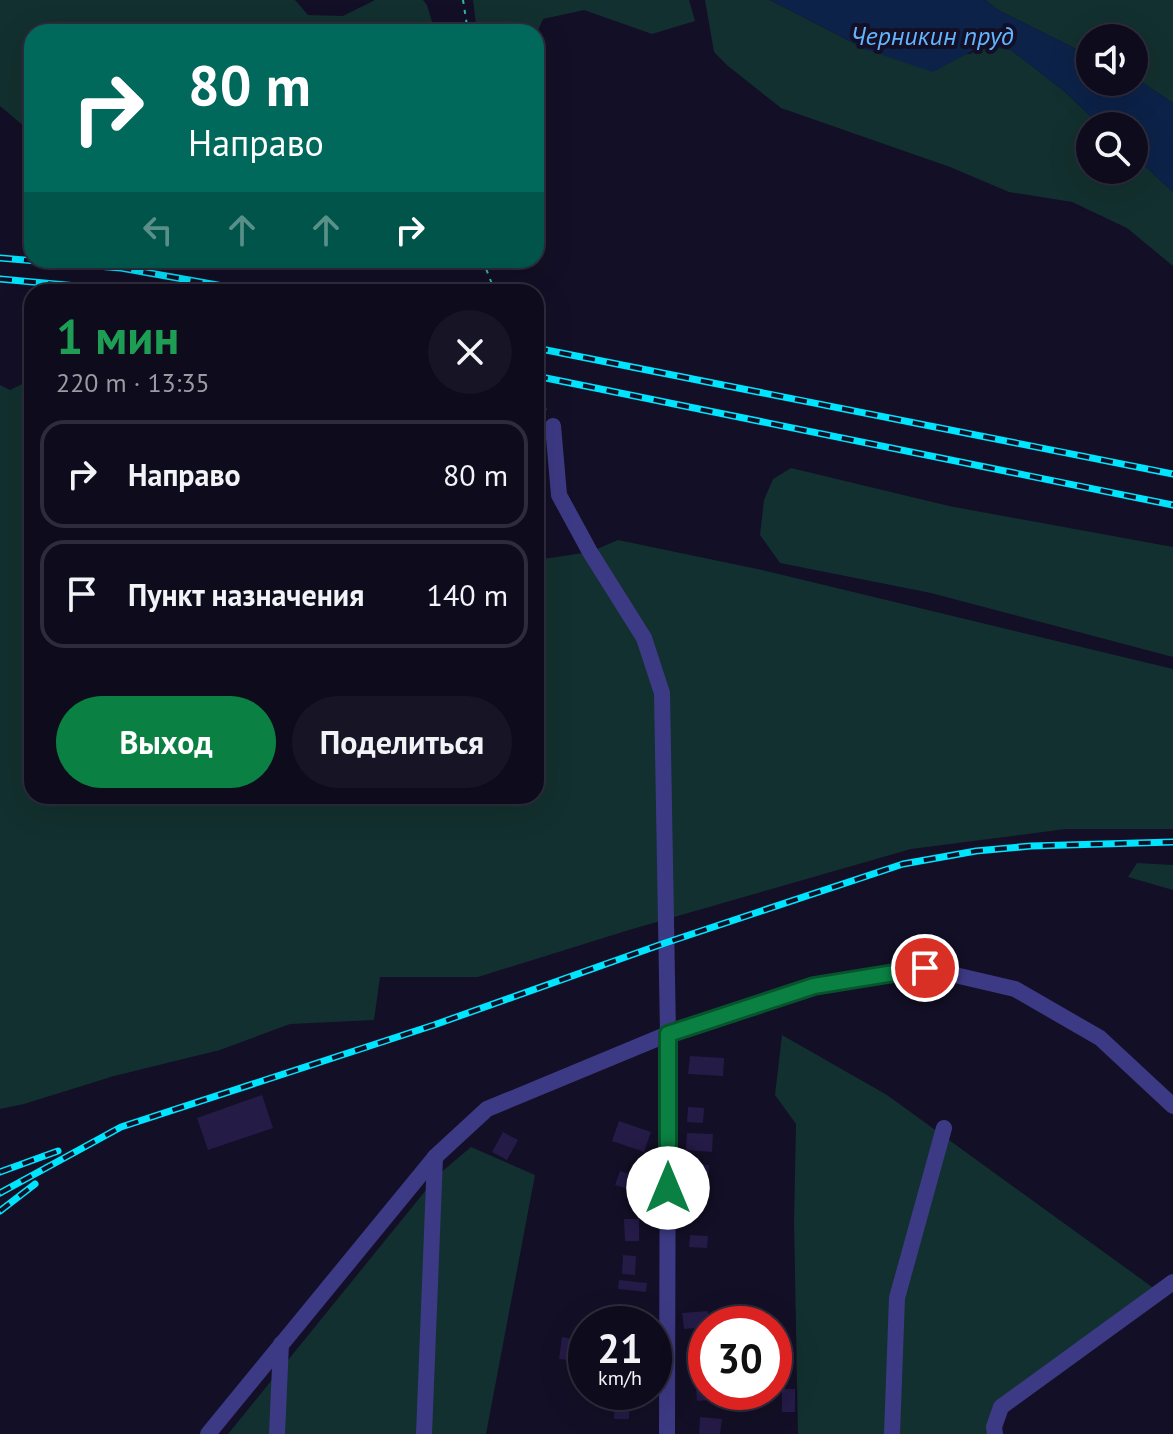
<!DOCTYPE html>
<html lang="ru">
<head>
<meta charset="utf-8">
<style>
  body { margin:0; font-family:"PT Sans",sans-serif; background:#171425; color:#f1f3f6; height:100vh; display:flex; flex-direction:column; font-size:30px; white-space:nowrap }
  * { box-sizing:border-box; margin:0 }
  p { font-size:26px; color:#9b9ba3 }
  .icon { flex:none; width:44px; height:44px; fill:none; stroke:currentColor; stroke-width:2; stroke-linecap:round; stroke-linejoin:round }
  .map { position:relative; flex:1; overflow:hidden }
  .side { position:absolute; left:24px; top:284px; width:520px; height:520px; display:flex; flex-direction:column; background:#0e0b1c; border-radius:24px; box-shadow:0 8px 32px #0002,0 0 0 2px #2e2b3b }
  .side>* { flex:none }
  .guide { position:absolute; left:24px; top:24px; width:520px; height:244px; border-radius:24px; box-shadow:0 8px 32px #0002,0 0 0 2px #2e2b3b; background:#00695c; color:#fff; overflow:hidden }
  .controls { position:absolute; left:1076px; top:24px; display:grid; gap:16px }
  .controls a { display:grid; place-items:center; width:72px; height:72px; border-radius:50%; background:#0e0b1c; box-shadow:0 8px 32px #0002,0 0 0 2px #2e2b3b; font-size:40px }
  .speed { position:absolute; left:568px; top:1306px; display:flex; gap:16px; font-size:40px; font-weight:700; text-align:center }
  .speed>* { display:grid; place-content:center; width:104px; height:104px; border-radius:50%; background:#0e0b1c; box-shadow:0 8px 32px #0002,0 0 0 2px #2e2b3b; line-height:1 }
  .speed small { font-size:20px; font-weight:400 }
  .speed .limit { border:12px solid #d22; background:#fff; color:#111 }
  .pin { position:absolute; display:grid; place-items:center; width:68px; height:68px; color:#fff; margin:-34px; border:4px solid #fff; border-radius:50%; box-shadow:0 2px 8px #0007 }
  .me { position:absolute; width:88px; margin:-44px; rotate:0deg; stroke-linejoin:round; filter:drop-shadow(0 0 6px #0008) }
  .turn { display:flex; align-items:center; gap:28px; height:168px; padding:0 32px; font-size:36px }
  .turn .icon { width:104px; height:104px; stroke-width:2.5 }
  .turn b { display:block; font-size:56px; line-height:68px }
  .lanes { display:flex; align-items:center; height:76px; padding:0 32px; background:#0003; justify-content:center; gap:40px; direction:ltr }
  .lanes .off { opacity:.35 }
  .round { display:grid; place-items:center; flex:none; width:84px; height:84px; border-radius:42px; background:#171425 }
  .summary { display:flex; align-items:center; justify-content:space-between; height:136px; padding:0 32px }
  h1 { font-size:48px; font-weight:700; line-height:60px; color:#1e9e55 }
  .primary-button { display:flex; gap:16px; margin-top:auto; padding:16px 32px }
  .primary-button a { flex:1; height:92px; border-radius:48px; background:#0b8043; color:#fff; font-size:32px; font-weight:700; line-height:92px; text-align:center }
  .primary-button a+a { background:#171425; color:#f1f3f6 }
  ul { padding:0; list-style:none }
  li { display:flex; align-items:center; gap:24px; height:108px; margin:0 16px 12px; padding:0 16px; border:4px solid #2e2b3b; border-radius:24px }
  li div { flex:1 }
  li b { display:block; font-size:30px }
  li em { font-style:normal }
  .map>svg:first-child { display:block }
  .green { fill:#12302f }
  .water { fill:#0c2248 }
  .building { fill:#241b47 }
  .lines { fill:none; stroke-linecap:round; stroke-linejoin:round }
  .path { stroke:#2fb8b0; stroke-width:2; stroke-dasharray:4 6; stroke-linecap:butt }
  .minor { stroke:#3d3a85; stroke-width:16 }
  .rail-casing { stroke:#00e5ff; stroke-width:7 }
  .rail { stroke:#130f26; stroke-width:4; stroke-dasharray:12; stroke-linecap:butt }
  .route-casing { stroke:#07532c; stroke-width:20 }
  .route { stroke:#0b8043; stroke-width:14 }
  .labels { text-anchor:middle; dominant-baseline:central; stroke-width:8; stroke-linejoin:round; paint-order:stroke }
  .water-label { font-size:26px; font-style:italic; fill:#62b6ff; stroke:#130f26 }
</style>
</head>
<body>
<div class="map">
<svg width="1173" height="1434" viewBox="0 0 1173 1434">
  <rect width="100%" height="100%" fill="#130f26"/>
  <!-- green -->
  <g class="green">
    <path d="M0,0H295L308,15L343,16L375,0H423L427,5L435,32H32V133L0,106Z"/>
    <path d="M473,0H689L695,21L652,34L584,10L543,19L536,35V32H477Z"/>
    <path d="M705,0H770L867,50L970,54L983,45L1011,50L1064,91L1101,126H1090V170H1134V156L1173,192V266L1127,228L1072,202L1009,192L950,167L781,108L728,66L714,52Z"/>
    <path d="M985,0H1173V103L1134,77V38H1090V56L1000,11Z"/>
    <path d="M26,382H32V796H536V560L590,552L618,540L762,570L1173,669V829H1066L911,849L629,930L478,977H380L374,1020L290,1024L220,1050L114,1076L24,1104L0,1109V385L10,390Z"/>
    <path d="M791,468L949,506L1173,547V657L931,593L780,563L760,535L764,500L773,479Z"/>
    <path d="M1137,863L1173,865V890L1128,877Z"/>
    <path d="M782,1035L887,1095L1159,1292L1001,1407L995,1434H798L794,1221L796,1124L775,1095Z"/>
    <path d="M471,1147L535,1175L486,1434H228L439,1174Z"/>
  </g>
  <!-- water -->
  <path class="water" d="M770,0H985L1000,11L1090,56V82H1134V77L1173,103V192L1134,156V126H1101L1064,91L1011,50L983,45L933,72L867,50Z"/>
  <!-- building -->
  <g class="building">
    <path d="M690,1056L724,1058L723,1076L688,1074Z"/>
    <path d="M262,1095L273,1128L208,1150L197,1118Z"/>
    <path d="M688,1107L704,1108L703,1123L687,1122Z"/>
    <path d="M619,1121L651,1132L644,1152L612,1141Z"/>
    <path d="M503,1132L518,1140L507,1160L492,1152Z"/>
    <path d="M687,1133L713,1134L712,1152L686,1150Z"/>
    <path d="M688,1164L709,1165L707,1194L686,1193Z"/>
    <path d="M620,1171L646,1179L641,1193L615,1185Z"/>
    <path d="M624,1219H639V1241H625Z"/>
    <path d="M690,1235L708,1236L707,1248L689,1247Z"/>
    <path d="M623,1255L636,1256L635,1275L622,1274Z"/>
    <path d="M619,1280L647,1283L646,1292L618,1289Z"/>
    <path d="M708,1311L709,1324H706V1327L684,1329L682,1313Z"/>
    <rect x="617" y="1312" width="22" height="12"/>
    <path d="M562,1337L572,1339L569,1360L559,1359Z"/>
    <path d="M579,1342L586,1343L585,1363L576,1361Z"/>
    <path d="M706,1374V1392H720L721,1399L697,1401L695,1375Z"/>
    <rect x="782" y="1389" width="13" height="23"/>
    <path d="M615,1397H630L629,1419H614Z"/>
    <path d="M700,1417L722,1419L720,1434H699Z"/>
  </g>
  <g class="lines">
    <!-- path -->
    <g class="path">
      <path d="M463,0L468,32"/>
      <path d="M486,260L485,266L495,292"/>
      <path d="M536,388L547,413"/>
    </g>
    <!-- minor -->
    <g class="minor">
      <path d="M553,426L559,495L590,552L644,638L662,693L668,1034L667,1434"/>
      <path d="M208,1434L435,1157L487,1109L668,1034L814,986L925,968L1015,989L1100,1038L1173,1106"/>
      <path d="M277,1434L281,1344"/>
      <path d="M424,1434L435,1157"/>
      <path d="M892,1434L897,1298L944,1128"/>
      <path d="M995,1434L994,1427L1001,1407L1173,1282"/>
    </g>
    <defs>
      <g id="rail">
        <path d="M0,258L121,268L257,292"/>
        <path d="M0,279L143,292"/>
        <path d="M536,348L1173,474"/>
        <path d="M536,376L1173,505"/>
        <path d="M0,1172L58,1151"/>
        <path d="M0,1193L121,1127L434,1025L665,943L903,864L976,851L1031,846L1173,842"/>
        <path d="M0,1211L35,1184"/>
      </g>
    </defs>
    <!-- rail casing -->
    <use href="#rail" class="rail-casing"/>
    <!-- rail -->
    <use href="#rail" class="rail"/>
  </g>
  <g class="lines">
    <defs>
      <path id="route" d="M668,1188V1034L814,986L925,968"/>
    </defs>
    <!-- route casing -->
    <use href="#route" class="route-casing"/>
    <!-- route -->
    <use href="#route" class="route"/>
  </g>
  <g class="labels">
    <!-- water labels -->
    <g class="water-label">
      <text x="932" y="35">Черникин пруд</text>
    </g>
  </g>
</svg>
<div class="controls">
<a><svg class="icon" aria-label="sound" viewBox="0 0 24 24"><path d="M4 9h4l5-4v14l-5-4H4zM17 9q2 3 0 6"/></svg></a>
<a><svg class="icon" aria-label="search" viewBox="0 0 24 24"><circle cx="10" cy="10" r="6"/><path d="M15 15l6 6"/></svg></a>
</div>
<div class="speed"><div>21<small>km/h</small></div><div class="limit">30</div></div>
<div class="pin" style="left:925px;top:968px;background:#d93025"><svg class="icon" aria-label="arrive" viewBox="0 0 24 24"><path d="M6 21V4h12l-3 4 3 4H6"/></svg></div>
<svg class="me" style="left:668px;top:1188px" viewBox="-20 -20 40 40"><circle r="19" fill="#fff"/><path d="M0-13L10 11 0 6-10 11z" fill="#0b8043"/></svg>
<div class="guide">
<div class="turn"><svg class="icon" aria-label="right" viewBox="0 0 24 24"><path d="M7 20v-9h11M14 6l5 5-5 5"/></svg><div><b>80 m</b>Направо</div></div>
<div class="lanes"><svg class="icon off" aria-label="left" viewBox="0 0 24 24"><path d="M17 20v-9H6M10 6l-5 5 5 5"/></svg><svg class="icon off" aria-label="ahead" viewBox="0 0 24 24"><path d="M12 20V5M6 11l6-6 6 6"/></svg><svg class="icon off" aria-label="ahead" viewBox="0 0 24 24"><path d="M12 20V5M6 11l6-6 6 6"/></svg><svg class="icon" aria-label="right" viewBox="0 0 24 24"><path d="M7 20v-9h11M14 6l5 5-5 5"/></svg></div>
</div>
<section class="side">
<div class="summary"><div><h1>1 мин</h1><p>220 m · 13:35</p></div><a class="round"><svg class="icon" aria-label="close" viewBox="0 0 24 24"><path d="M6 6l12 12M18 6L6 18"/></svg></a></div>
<ul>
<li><svg class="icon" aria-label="right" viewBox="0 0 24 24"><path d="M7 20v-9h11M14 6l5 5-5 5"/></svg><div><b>Направо</b></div><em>80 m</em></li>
<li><svg class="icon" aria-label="arrive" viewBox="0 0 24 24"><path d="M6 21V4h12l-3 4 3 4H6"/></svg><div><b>Пункт назначения</b></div><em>140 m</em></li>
</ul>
<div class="primary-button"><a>Выход</a><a>Поделиться</a></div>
</section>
</div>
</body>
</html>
